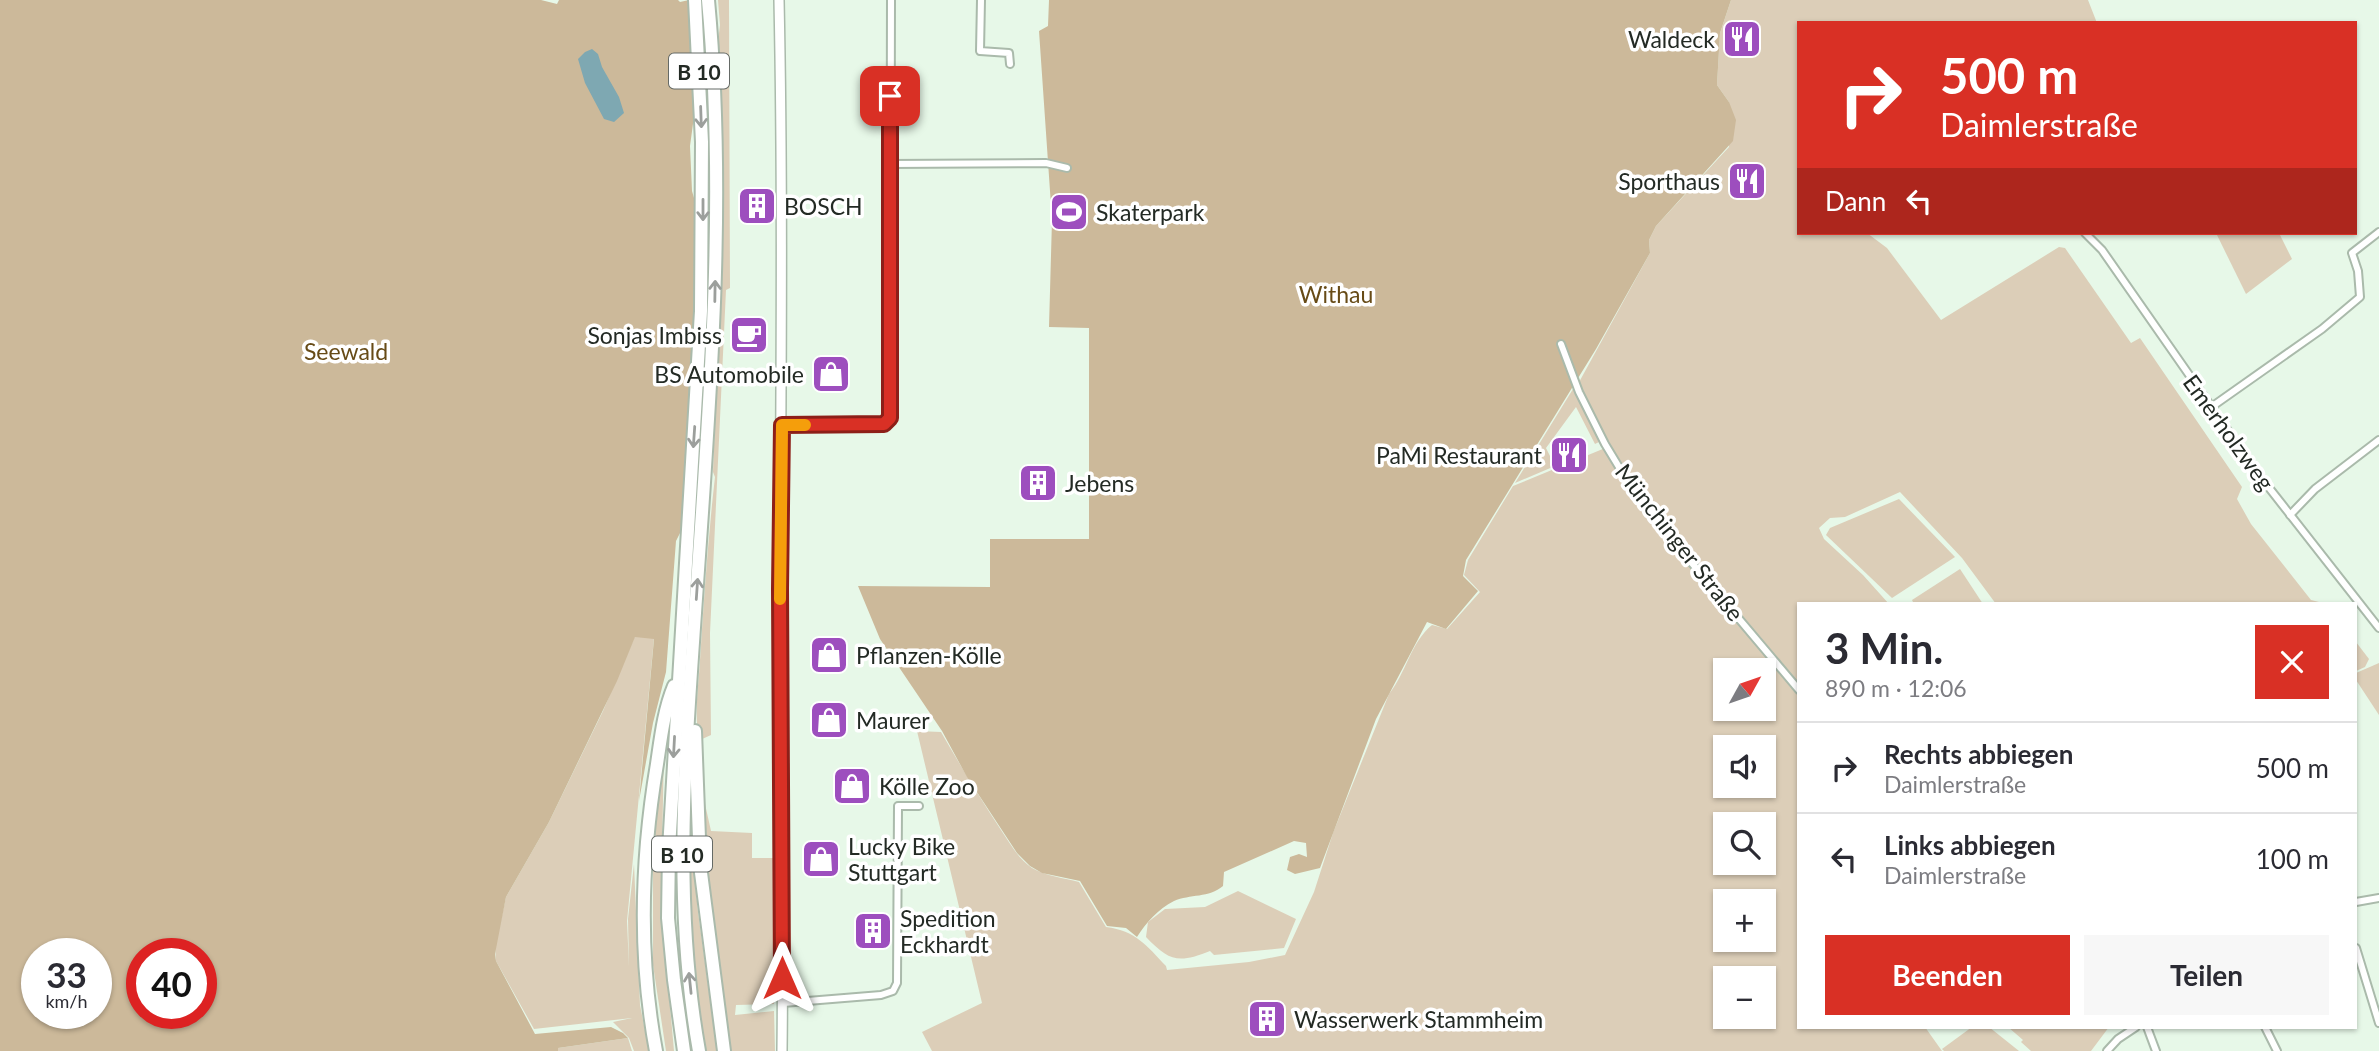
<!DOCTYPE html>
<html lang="de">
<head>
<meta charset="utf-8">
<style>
  body { margin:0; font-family:Lato,sans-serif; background:#f7f7f7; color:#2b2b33; height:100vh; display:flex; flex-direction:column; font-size:26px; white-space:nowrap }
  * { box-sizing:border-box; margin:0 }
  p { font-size:23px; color:#7c7c81 }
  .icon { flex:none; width:38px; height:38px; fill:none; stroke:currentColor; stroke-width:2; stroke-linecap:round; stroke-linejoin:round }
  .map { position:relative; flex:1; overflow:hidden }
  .drawer { position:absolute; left:1797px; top:602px; width:560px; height:427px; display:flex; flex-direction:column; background:#fff; border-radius:0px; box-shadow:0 2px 5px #0004 }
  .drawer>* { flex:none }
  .hud { position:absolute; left:1797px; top:21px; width:560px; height:214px; border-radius:0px; box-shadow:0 2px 5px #0004; background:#d93025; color:#fff; overflow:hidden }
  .needle { width:46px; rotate:50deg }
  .fabs { position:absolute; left:1713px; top:658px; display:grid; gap:14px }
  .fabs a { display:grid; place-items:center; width:63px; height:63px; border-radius:0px; background:#fff; box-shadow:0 2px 5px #0004; font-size:35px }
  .speed { position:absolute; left:21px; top:938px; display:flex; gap:14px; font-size:35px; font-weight:700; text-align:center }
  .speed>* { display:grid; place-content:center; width:91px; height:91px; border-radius:50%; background:#fff; box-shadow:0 2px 5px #0004; line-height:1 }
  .speed small { font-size:18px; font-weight:400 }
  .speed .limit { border:10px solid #d22; background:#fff; color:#111 }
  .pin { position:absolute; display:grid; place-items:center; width:60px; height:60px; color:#fff; margin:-30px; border-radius:14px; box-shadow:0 4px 10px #0006 }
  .me { position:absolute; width:77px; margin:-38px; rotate:0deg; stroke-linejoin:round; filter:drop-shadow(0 0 5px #0008) }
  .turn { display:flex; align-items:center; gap:24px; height:147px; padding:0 28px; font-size:32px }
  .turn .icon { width:91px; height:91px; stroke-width:2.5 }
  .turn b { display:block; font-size:49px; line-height:60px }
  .then { display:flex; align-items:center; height:66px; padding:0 28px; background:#0003; gap:14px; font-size:26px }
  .round { display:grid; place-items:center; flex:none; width:74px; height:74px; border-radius:0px; background:#f7f7f7 }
  .headline { display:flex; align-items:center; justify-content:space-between; height:119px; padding:0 28px }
  h1 { font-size:42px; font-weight:700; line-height:52px }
  .primary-button { display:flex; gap:14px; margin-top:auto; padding:14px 28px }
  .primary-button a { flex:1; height:80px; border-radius:0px; background:#d93025; color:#fff; font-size:28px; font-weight:700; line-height:80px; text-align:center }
  .primary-button a+a { background:#f7f7f7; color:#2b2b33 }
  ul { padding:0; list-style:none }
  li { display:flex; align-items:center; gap:21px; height:91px; padding:0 28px; border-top:2px solid #e1e1e2 }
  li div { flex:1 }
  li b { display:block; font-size:26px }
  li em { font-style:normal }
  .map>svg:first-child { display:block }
  .green { fill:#dcceb8; fill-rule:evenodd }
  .forest { fill:#ccb99a; fill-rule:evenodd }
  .water { fill:#7ea8b2 }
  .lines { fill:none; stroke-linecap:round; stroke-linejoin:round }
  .street-casing { stroke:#aabaab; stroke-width:10 }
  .secondary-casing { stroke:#aabaab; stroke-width:12 }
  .highway-casing { stroke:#aabaab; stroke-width:16 }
  .street { stroke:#fff; stroke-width:6 }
  .secondary { stroke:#fff; stroke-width:9 }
  .highway { stroke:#fff; stroke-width:12 }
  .oneway { stroke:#9c9f9c }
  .route-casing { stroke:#8d1f18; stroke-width:18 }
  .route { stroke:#d93025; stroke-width:12 }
  .slow { stroke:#f59e0b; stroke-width:12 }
  .labels { text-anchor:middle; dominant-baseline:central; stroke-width:7; stroke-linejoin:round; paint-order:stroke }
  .shield { fill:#fff; stroke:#656a66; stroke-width:2 }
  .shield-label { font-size:21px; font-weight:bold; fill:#232a24 }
  .poi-label { font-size:23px; fill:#232a24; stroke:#fff; text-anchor:start }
  .park-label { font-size:23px; fill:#674b17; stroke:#fff }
  .street-label { font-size:23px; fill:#232a24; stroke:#fff }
</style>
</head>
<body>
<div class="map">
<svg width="2379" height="1051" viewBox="0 0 2379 1051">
  <rect width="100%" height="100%" fill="#e7f8e8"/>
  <!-- green -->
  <g class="green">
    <path d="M718,0H729L730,288L726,290L710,633L711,735L700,740C693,719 699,683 700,660C704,599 708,538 715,477L713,472L720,286L716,57L720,25Z"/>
    <path d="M1731,0H2088L2097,23H1799V233H1867L1887,248L1941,320L2059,247L2065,248L2131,343L2140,338L2242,487L2237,499L2251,524L2311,600L2327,604H1996L1962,558L1900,492L1845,517L1830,518L1819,528L1824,539L1863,575L1889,604H1799V1027H1925L1942,1051H932L922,1032L982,1003L917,731L941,732C960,765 980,798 1001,830C1010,843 1018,859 1032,868C1046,876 1064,878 1079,882L1106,927C1136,931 1146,945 1166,966L1167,970L1249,962L1285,955L1314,892L1333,833L1389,694C1406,673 1411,642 1432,625L1447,629L1480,592L1464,575L1468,560L1513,486L1610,446L1578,384L1650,253L1649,240L1656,226L1729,147V102L1717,85L1720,33ZM1726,670H1764V709H1726ZM1726,747H1764V786H1726ZM1726,824H1764V863H1726ZM1726,901H1764V940H1726ZM1726,978H1764V1017H1726Z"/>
    <path d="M2216,233H2279L2292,259L2246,294Z"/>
    <path d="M1573,389L1599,442L1595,444L1576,407L1546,448L1555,466L1515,483Z"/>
    <path d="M1899,499L1955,557L1892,598L1826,535L1830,528Z"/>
    <path d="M1960,569L1983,604H1914L1912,600Z"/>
    <path d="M635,636L654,638L627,921L629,967L628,919L634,864L640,1005L649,1051H634L629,1038L613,1022L632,1018L534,1029L496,961L495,947L506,897L549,822L603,711Z"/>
    <path d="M2356,642L2369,659L2365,667L2356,671Z"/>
    <path d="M2379,663V715L2356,680V673Z"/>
    <path d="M664,748L661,904L674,1051H666L653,965V831Z"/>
    <path d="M687,801L698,912L717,1051H705L690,957Z"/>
    <path d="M705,804L711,831L752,833V858H775L774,1004L736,1005L735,1015L774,1011L775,1051H728L701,830Z"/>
    <path d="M1238,891L1296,919L1284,948L1214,955L1210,951C1178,964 1169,961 1146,937L1148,922L1165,909L1205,907Z"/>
    <path d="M1972,1027H1989L2019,1051H1944L1942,1049Z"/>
    <path d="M2008,1027H2109L2091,1051H2031L2021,1042L2023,1040Z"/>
    <path d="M628,1038L632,1051H558V1048Z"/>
  </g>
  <!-- forest -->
  <g class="forest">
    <path d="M0,0H541L557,4L559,0H678L680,2L689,0L695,109L690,146L692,191L696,205L695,313L682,529L676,541L666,672L653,723L639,801L654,639L635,637L617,681L549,822L506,897L495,954L496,961L535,1034L611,1027L623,1033L628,1038L558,1048V1051H0ZM37,954H96V1013H37ZM142,954H201V1013H142Z"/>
    <path d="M1049,0H1731L1720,33L1717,85L1729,102L1736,120L1733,141L1656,226L1649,240L1650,253L1596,349L1466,560L1463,576L1478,591L1446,629L1427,622L1376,719L1320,868L1295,874L1287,870L1290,857L1299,854L1307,857L1306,843L1294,841L1224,872L1223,886C1209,898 1190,894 1174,901C1158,909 1146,923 1137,937L1126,928L1107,926L1080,881L1042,873L1030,866L1017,853L967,777L942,731L880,639L858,586L990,587V539H1089V328L1049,327L1052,220L1039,31L1048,26Z"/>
  </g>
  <!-- water -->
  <path class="water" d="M592,49L598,54L602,67L619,97L624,113L614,122L604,119L585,83L578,59L585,52Z"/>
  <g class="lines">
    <defs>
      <g id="street">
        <path d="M981,0L980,51L1009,53L1010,64"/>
        <path d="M889,164L1046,163L1067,168"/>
        <path d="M2085,233L2102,250L2259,475L2379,628"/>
        <path d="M1561,344L1579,392L1605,444L1625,477L1675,543L1799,690"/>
        <path d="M2210,408L2322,329L2360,297L2358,271L2352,253L2379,232"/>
        <path d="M782,425L884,424L890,418L891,0"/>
        <path d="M2290,515L2315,489L2379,440"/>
        <path d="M2356,902L2379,898"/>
        <path d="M2356,948L2379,1023"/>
        <path d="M783,1003L881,995L893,991L897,983L898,806H919"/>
        <path d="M2147,1027L2156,1051"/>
        <path d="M2265,1027L2277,1051"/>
        <path d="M2107,1051L2118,1039L2136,1027"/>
      </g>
      <path id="secondary" d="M779,0C783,190 781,380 780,570C780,731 784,891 782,1051"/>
      <g id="highway">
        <path d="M695,731L700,865L724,1051"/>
        <path d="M656,1051C638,955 641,859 657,764C661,737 664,710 674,686"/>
        <path d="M684,1051L674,980L668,918L669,849L701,311L702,142L695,0"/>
        <path d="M699,1051C673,906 685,759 695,613C709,409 727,204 708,0"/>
      </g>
    </defs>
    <!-- street casing -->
    <use href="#street" class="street-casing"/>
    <!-- secondary casing -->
    <use href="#secondary" class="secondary-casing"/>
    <!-- highway casing -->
    <use href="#highway" class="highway-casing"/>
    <!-- street -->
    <use href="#street" class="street"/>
    <!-- secondary -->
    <use href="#secondary" class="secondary"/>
    <!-- highway -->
    <use href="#highway" class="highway"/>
  </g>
  <!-- one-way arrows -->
  <defs><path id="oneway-shaft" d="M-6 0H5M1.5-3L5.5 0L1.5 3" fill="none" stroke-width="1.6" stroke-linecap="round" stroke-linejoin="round" transform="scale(1.75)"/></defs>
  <g class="oneway">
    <use href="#oneway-shaft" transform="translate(701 117) rotate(88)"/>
    <use href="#oneway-shaft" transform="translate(703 210) rotate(90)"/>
    <use href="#oneway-shaft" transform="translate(715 291) rotate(-89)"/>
    <use href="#oneway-shaft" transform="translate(694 437) rotate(94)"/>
    <use href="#oneway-shaft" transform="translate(697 589) rotate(-86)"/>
    <use href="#oneway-shaft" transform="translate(674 747) rotate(93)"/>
    <use href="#oneway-shaft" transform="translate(690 983) rotate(-96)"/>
  </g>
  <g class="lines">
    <defs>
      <path id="route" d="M782,978L780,589L782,425L884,424L890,418V96"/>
    </defs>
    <!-- route casing -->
    <use href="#route" class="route-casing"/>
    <!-- route -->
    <use href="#route" class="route"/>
    <!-- slow -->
    <path class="slow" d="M780,599L782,425H805"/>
  </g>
  <!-- icons -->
  <defs>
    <symbol id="restaurant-square" viewBox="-11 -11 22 22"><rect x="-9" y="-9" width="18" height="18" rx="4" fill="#9d4ebe" stroke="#fff"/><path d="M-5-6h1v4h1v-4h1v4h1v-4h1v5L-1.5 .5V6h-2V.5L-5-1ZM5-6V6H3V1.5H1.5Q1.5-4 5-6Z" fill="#fff"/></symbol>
    <symbol id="building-square" viewBox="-11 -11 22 22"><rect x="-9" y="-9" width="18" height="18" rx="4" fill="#9d4ebe" stroke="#fff"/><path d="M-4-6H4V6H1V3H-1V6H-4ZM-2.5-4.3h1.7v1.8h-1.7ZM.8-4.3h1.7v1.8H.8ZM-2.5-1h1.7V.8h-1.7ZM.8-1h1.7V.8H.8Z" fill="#fff"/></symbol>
    <symbol id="stadium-square" viewBox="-11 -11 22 22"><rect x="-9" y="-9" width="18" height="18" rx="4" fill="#9d4ebe" stroke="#fff"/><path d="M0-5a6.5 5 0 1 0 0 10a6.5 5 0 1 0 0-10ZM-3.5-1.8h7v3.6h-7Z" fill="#fff"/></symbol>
    <symbol id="cafe-square" viewBox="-11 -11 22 22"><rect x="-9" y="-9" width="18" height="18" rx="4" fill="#9d4ebe" stroke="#fff"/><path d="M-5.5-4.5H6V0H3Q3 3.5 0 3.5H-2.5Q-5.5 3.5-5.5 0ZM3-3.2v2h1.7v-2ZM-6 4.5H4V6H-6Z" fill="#fff"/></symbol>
    <symbol id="shop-square" viewBox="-11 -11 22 22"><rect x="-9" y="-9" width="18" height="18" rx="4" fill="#9d4ebe" stroke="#fff"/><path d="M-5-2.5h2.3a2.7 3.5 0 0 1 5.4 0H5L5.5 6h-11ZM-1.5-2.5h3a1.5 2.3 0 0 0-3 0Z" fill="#fff"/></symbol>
  </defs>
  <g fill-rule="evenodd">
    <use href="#restaurant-square" x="1720" y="17" width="44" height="44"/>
    <use href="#restaurant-square" x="1725" y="159" width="44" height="44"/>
    <use href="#building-square" x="735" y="184" width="44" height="44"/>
    <use href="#stadium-square" x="1047" y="190" width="44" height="44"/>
    <use href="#cafe-square" x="727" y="313" width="44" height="44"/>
    <use href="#shop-square" x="809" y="352" width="44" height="44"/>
    <use href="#restaurant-square" x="1547" y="433" width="44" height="44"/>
    <use href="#building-square" x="1016" y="461" width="44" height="44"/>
    <use href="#shop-square" x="807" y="633" width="44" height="44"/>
    <use href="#shop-square" x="807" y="698" width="44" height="44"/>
    <use href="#shop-square" x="830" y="764" width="44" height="44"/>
    <use href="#shop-square" x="799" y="837" width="44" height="44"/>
    <use href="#building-square" x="851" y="909" width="44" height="44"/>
    <use href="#building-square" x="1245" y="997" width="44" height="44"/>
  </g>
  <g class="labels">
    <!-- shield labels -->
    <g class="shield">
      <rect x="669" y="53.5" width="60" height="35" rx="5"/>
      <rect x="652" y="836.5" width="60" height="35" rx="5"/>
    </g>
    <g class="shield-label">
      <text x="699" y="71">B 10</text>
      <text x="682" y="854">B 10</text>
    </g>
    <!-- poi labels -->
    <g class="poi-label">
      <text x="1715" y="39" text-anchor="end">Waldeck</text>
      <text x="1720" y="181" text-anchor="end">Sporthaus</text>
      <text x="784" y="206">BOSCH</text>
      <text x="1096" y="212">Skaterpark</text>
      <text x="722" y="335" text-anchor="end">Sonjas Imbiss</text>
      <text x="804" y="374" text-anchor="end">BS Automobile</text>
      <text x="1542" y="455" text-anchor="end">PaMi Restaurant</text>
      <text x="1065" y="483">Jebens</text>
      <text x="856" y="655">Pflanzen-Kölle</text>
      <text x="856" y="720">Maurer</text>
      <text x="879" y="786">Kölle Zoo</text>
      <text x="848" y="846">Lucky Bike<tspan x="848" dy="26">Stuttgart</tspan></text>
      <text x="900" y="918">Spedition<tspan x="900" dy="26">Eckhardt</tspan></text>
      <text x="1294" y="1019">Wasserwerk Stammheim</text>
    </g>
    <!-- park labels -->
    <g class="park-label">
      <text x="1336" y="294">Withau</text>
      <text x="346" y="351">Seewald</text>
    </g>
    <!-- street labels -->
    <g class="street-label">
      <text transform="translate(2229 432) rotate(54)">Emerholzweg</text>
      <text transform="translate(1680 542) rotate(52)">Münchinger Straße</text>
    </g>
  </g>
</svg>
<div class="fabs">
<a><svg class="needle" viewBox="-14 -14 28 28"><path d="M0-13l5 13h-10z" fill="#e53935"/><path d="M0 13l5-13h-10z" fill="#7c7c81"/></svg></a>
<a><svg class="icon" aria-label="sound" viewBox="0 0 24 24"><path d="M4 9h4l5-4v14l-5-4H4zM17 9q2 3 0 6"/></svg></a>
<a><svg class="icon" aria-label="search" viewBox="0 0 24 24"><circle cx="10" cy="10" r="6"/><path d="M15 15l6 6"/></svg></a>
<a>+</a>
<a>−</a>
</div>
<div class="speed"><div>33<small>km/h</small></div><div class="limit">40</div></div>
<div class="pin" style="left:890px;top:96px;background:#d93025"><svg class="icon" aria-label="arrive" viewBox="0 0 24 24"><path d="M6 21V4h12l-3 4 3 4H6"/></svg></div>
<svg class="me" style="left:782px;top:978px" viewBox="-20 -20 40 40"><path d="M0-17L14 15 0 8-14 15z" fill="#d93025" stroke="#fff" stroke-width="4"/></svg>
<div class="hud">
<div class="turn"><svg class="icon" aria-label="right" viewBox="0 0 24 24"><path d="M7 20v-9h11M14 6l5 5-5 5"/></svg><div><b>500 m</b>Daimlerstraße</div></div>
<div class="then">Dann<svg class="icon" aria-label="left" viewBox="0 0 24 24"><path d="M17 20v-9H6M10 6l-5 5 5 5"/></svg></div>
</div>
<section class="drawer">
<div class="headline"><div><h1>3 Min.</h1><p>890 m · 12:06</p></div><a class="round" style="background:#d93025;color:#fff"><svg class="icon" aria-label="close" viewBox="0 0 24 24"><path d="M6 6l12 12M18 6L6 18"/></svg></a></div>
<ul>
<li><svg class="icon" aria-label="right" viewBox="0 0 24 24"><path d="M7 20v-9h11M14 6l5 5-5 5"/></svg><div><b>Rechts abbiegen</b><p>Daimlerstraße</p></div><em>500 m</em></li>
<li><svg class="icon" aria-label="left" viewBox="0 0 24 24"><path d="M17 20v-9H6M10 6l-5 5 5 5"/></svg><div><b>Links abbiegen</b><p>Daimlerstraße</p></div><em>100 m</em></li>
</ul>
<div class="primary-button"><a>Beenden</a><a>Teilen</a></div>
</section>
</div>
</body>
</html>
